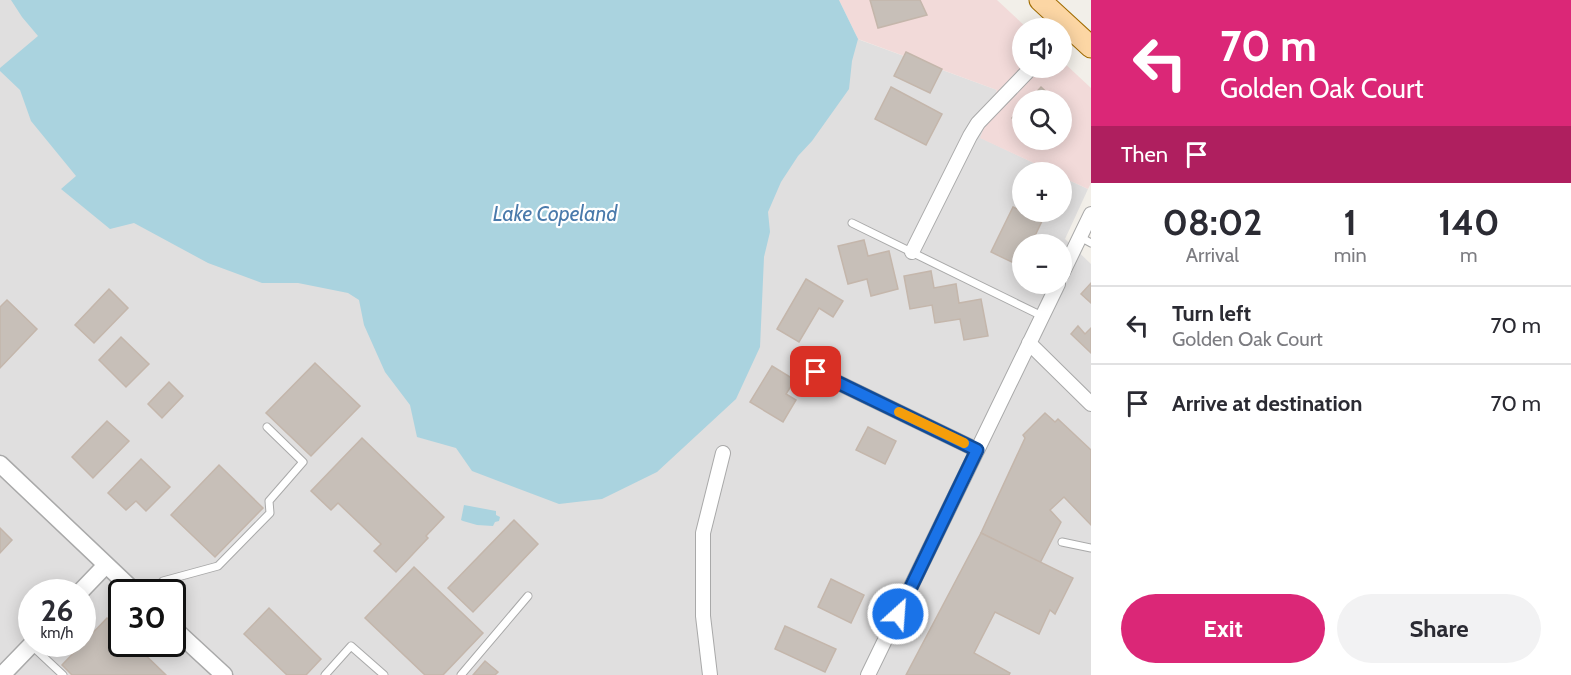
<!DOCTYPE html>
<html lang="en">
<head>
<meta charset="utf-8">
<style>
  body { margin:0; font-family:Cabin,sans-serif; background:#f2f2f3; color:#2b2b33; height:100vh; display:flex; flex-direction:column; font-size:22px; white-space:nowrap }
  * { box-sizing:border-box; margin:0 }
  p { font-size:20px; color:#7c7c81 }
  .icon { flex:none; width:33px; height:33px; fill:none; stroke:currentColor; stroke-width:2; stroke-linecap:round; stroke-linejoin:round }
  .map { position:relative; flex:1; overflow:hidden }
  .sheet { display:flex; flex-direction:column; background:#fff; width:480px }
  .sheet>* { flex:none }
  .hud { background:#db2777; color:#fff; overflow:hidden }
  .controls { position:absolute; left:1012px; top:18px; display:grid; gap:12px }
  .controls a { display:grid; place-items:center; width:60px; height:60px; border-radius:50%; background:#fff; box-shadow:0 3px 15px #0003; font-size:30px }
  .speed { position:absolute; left:18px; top:579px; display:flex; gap:12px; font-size:30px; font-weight:700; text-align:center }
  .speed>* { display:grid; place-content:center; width:78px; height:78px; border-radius:50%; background:#fff; box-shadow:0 3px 15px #0003; line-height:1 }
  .speed small { font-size:15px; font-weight:400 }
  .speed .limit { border:3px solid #111; border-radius:9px; background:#fff; color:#111 }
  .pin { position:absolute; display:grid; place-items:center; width:51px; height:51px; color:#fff; margin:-26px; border-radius:12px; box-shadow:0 3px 9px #0006 }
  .me { position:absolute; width:66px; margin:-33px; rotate:26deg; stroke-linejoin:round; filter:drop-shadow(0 0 4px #0008) }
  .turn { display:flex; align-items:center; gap:21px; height:126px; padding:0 30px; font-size:27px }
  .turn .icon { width:78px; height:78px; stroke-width:2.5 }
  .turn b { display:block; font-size:42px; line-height:51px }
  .then { display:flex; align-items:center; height:57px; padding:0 30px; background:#0003; gap:12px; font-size:22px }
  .eta { display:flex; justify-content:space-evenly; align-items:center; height:102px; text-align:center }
  .eta b { font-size:36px; font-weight:800; line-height:42px }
  .action { display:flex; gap:12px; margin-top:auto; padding:12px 30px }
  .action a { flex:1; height:69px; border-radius:36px; background:#db2777; color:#fff; font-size:24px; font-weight:800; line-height:69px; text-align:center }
  .action a+a { background:#f2f2f3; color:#2b2b33 }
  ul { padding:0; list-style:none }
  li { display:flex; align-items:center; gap:18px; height:78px; padding:0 30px; border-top:2px solid #e1e1e2 }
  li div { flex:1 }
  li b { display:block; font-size:22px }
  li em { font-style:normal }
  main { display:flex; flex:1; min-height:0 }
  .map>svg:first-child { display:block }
  .residential { fill:#e0dfdf; fill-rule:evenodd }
  .commercial { fill:#f2dad9; fill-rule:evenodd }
  .water { fill:#aad3df }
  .building { fill:#c7bfb8; stroke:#c4b6ab; stroke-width:1.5 }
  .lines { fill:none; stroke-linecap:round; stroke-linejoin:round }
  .service-casing { stroke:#a9a9a9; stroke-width:9 }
  .minor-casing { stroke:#a9a9a9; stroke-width:16 }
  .tertiary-casing { stroke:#a9a9a9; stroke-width:19 }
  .primary-casing { stroke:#a06b00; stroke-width:23 }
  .service { stroke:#fff; stroke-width:7 }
  .minor { stroke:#fff; stroke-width:14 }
  .tertiary { stroke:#fff; stroke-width:16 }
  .primary { stroke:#fcd6a4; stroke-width:21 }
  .route-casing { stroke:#114b97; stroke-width:15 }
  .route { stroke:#1a73e8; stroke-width:10 }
  .slow { stroke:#f59e0b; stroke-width:10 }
  .labels { text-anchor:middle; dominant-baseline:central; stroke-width:4.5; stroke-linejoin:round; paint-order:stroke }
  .water-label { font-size:21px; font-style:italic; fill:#4a7aab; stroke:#fff }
</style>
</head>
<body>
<main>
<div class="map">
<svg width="1091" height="675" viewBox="0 0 1091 675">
  <rect width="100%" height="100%" fill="#f2efe9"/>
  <!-- residential -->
  <path class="residential" d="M0,0H818L860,40L997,90L981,138L1053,172H1023V212H1062V177L1088,189L1065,239L1091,264V675H0ZM1023,244H1062V284H1023ZM32,592H82V644H32ZM122,592H172V644H122Z"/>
  <!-- commercial -->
  <path class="commercial" d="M839,0H997L1027,28H1023V68H1062V61L1091,88V183L1088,189L1062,177V172H1053L980,138L997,90L858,39ZM1023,100H1062V140H1023Z"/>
  <!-- water -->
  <g class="water">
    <path d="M11,0H839L858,39L852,61L849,89L812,141L798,156L781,182L768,212L770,232L764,257L760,347L736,399L657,472L602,499L559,504L472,471L456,448L417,437L410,405L385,372L364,325L359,300L348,293L298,283H262L208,263L134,223L110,229L61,189L76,176L31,121L20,90L0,71V68L38,36L22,17Z"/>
    <path d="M464,505L496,511V515L500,517L499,521L495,522L493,526L477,525L463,521L461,520Z"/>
  </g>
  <!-- building -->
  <g class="building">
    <path d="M870,0H920L927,15L878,28Z"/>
    <path d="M906,52L942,69L930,93L894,76Z"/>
    <path d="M891,87L942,114L926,145L875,119Z"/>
    <path d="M1041,87L1055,100H1029Z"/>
    <path d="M1023,107V129L1012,118Z"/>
    <path d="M1013,207L1042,221L1031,244H1023V261L1020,266L991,252Z"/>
    <path d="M864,240L868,256L889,251L898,289L871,296L867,279L848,284L838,246Z"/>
    <path d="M931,271L934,288L956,284L959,303L981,299L988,336L964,340L960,319L935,323L932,305L910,309L904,276Z"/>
    <path d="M806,279L843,301L833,317L819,308L799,342L777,329Z"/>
    <path d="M1091,283V303L1081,294Z"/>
    <path d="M109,289L128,308L94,343L75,325Z"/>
    <path d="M7,300L37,329L0,368V307Z"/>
    <path d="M1078,326L1085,334L1091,328V353L1071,334Z"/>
    <path d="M121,337L149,364L126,387L99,360Z"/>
    <path d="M315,363L360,406L311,456L266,413Z"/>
    <path d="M772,366L795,380L786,394L796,400L783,422L750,402Z"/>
    <path d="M169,382L183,396L162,418L148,404Z"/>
    <path d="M1045,413L1055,422L1058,419L1091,450V525L1064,497L1050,510L1061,522L1040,563L981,533L1025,438L1023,435Z"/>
    <path d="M107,421L129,441L93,478L72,457Z"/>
    <path d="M868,427L896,441L885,464L856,450Z"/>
    <path d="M362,438L444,517L426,536L428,538L396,572L374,551L381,544L338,503L331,510L311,491Z"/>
    <path d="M141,459L170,487L146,511L136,501L126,510L108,493Z"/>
    <path d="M219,465L263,508L215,557L171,515Z"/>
    <path d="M514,520L538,544L473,612L448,588Z"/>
    <path d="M0,528L12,540L0,553Z"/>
    <path d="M981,533L1073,578L1055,614L1050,610L1039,634L995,612L974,653L1010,673L1009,675H906Z"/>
    <path d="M414,567L483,633L443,675H425L365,618Z"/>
    <path d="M831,579L864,595L851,623L818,607Z"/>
    <path d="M269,608L321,659L306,675H287L244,634Z"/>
    <path d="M107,618L122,632V644H134L166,675H72L62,665Z"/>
    <path d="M785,626L836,649L825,672L775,649Z"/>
    <path d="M485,661L498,672L495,675H473Z"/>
  </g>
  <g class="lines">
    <defs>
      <g id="service">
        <path d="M852,223L1042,316"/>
        <path d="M1080,237L1091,243"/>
        <path d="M1062,542L1091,548"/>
        <path d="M152,592L163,581L218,566L270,513L269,501L303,462L267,427"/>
        <path d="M32,646L63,675"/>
        <path d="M325,675L351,646L384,675"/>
        <path d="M461,675L528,596"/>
      </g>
      <g id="minor">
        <path d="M912,252L970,136L978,123L1031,68"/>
        <path d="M1062,274L1091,214"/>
        <path d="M1029,343L1091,404"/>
        <path d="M816,372L977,450"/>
        <path d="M710,675L703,616V533L723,453"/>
        <path d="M868,675L1058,284"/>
      </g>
      <g id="tertiary">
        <path d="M0,464L135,592"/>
        <path d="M80,592L106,565"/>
        <path d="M172,627L224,675"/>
        <path d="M2,675L32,644"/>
      </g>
      <path id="primary" d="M1040,0L1091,47"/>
    </defs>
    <!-- service casing -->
    <use href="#service" class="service-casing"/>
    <!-- minor casing -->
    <use href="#minor" class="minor-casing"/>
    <!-- tertiary casing -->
    <use href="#tertiary" class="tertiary-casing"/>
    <!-- primary casing -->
    <use href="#primary" class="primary-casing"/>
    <!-- service -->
    <use href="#service" class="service"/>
    <!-- minor -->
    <use href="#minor" class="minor"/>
    <!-- tertiary -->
    <use href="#tertiary" class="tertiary"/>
    <!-- primary -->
    <use href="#primary" class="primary"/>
  </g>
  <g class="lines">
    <defs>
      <path id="route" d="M816,372L977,450L898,614"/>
    </defs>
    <!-- route casing -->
    <use href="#route" class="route-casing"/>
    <!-- route -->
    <use href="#route" class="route"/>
    <!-- slow -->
    <path class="slow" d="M899,412L964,443"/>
  </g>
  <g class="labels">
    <!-- water labels -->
    <g class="water-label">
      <text x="555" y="213">Lake Copeland</text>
    </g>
  </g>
</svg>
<div class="controls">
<a><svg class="icon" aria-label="sound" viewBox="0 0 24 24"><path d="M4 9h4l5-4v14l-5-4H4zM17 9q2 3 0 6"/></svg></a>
<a><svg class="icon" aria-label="search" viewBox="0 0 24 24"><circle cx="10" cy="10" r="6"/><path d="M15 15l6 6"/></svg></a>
<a>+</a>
<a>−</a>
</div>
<div class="speed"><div>26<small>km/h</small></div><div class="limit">30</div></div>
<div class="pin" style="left:816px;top:372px;background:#d93025"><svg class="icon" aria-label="arrive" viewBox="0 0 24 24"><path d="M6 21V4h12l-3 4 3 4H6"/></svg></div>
<svg class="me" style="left:898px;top:614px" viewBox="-20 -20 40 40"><circle r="17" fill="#1a73e8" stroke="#fff" stroke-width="3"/><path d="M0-11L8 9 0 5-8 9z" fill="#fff"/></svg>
</div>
<section class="sheet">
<div class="hud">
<div class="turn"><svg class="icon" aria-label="left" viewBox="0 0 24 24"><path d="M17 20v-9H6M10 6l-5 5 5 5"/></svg><div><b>70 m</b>Golden Oak Court</div></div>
<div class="then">Then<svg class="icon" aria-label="arrive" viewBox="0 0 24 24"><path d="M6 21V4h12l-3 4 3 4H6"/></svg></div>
</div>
<div class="eta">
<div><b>08:02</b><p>Arrival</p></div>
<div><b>1</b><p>min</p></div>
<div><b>140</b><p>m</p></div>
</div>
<ul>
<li><svg class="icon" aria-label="left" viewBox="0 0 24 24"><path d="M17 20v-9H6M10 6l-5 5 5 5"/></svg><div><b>Turn left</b><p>Golden Oak Court</p></div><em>70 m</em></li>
<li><svg class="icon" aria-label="arrive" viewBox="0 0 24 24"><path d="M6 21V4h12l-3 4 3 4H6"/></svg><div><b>Arrive at destination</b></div><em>70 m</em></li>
</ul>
<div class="action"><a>Exit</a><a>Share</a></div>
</section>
</main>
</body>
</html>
